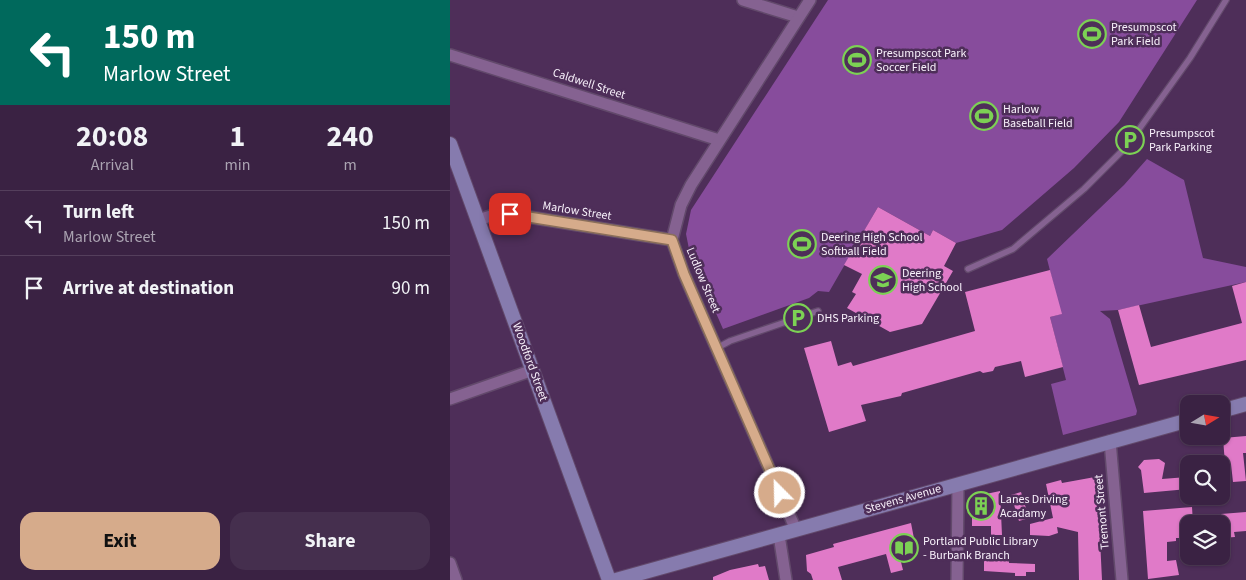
<!DOCTYPE html>
<html lang="en">
<head>
<meta charset="utf-8">
<style>
  body { margin:0; font-family:"Source Sans 3",sans-serif; background:#452f4e; color:#f1f3f6; height:100vh; display:flex; flex-direction:column; font-size:19px; white-space:nowrap }
  * { box-sizing:border-box; margin:0 }
  p { font-size:16px; color:#aba4b2 }
  .icon { flex:none; width:28px; height:28px; fill:none; stroke:currentColor; stroke-width:2; stroke-linecap:round; stroke-linejoin:round }
  .map { position:relative; flex:1; overflow:hidden }
  .side { display:flex; flex-direction:column; background:#3a2243; width:450px }
  .side>* { flex:none }
  .top-card { background:#00695c; color:#fff; overflow:hidden }
  .needle { width:32px; rotate:79deg }
  .buttons { position:absolute; left:730px; top:395px; display:grid; gap:10px }
  .buttons a { display:grid; place-items:center; width:50px; height:50px; border-radius:10px; background:#3a2243; box-shadow:0 1px 4px #0004,0 0 0 1px #543f5c; font-size:25px }
  .pin { position:absolute; display:grid; place-items:center; width:42px; height:42px; color:#fff; margin:-21px; border-radius:10px; box-shadow:0 2px 8px #0006 }
  .me { position:absolute; width:55px; margin:-28px; rotate:337deg; stroke-linejoin:round; filter:drop-shadow(0 0 4px #0008) }
  .turn { display:flex; align-items:center; gap:18px; height:105px; padding:0 20px; font-size:22px }
  .turn .icon { width:65px; height:65px; stroke-width:2.5 }
  .turn b { display:block; font-size:35px; line-height:42px }
  .eta { display:flex; justify-content:space-evenly; align-items:center; height:85px; text-align:center }
  .eta b { font-size:30px; font-weight:700; line-height:35px }
  .cta { display:flex; gap:10px; margin-top:auto; padding:10px 20px }
  .cta a { flex:1; height:58px; border-radius:15px; background:#d6ab8b; color:#111; font-size:20px; font-weight:700; line-height:58px; text-align:center }
  .cta a+a { background:#452f4e; color:#f1f3f6 }
  ul { padding:0; list-style:none }
  li { display:flex; align-items:center; gap:15px; height:65px; padding:0 20px; border-top:1px solid #543f5c }
  li div { flex:1 }
  li b { display:block; font-size:19px }
  li em { font-style:normal }
  main { display:flex; flex:1; min-height:0 }
  .map>svg:first-child { display:block }
  .green { fill:#874c9c }
  .building { fill:#e07ac8 }
  .lines { fill:none; stroke-linecap:round; stroke-linejoin:round }
  .service-casing { stroke:#62496b; stroke-width:8 }
  .minor-casing { stroke:#62496b; stroke-width:14 }
  .secondary-casing { stroke:#62496b; stroke-width:16 }
  .service { stroke:#856291; stroke-width:5.5 }
  .minor { stroke:#856291; stroke-width:11 }
  .secondary { stroke:#867bae; stroke-width:14 }
  .route-casing { stroke:#8b6f5a; stroke-width:12 }
  .route { stroke:#d6ab8b; stroke-width:9 }
  .labels { text-anchor:middle; dominant-baseline:central; stroke-width:5; stroke-linejoin:round; paint-order:stroke }
  .poi-label { font-size:12px; fill:#f8f1fb; stroke:#4e2e59; text-anchor:start }
  .street-label { font-size:12px; fill:#f8f1fb; stroke:#4e2e59 }
</style>
</head>
<body>
<main>
<section class="side">
<div class="top-card">
<div class="turn"><svg class="icon" aria-label="left" viewBox="0 0 24 24"><path d="M17 20v-9H6M10 6l-5 5 5 5"/></svg><div><b>150 m</b>Marlow Street</div></div>
</div>
<div class="eta">
<div><b>20:08</b><p>Arrival</p></div>
<div><b>1</b><p>min</p></div>
<div><b>240</b><p>m</p></div>
</div>
<ul>
<li><svg class="icon" aria-label="left" viewBox="0 0 24 24"><path d="M17 20v-9H6M10 6l-5 5 5 5"/></svg><div><b>Turn left</b><p>Marlow Street</p></div><em>150 m</em></li>
<li><svg class="icon" aria-label="arrive" viewBox="0 0 24 24"><path d="M6 21V4h12l-3 4 3 4H6"/></svg><div><b>Arrive at destination</b></div><em>90 m</em></li>
</ul>
<div class="cta"><a>Exit</a><a>Share</a></div>
</section>
<div class="map">
<svg width="796" height="580" viewBox="0 0 796 580">
  <rect width="100%" height="100%" fill="#4e2e59"/>
  <!-- green -->
  <g class="green">
    <path d="M378,0H747L669,122L624,168L552,230L506,243L483,230L480,236L428,207L379,292L368,291L359,298L273,329L240,254L236,234L241,210Z"/>
    <path d="M697,159L734,180L753,258L796,267V282L668,310L650,311L660,319L687,411L686,415L613,435L601,384L616,380L600,317L611,314L597,259L674,185Z"/>
  </g>
  <!-- building -->
  <g class="building">
    <path d="M428,207L480,236L483,230L506,243L494,266L503,271L472,324L440,332L397,308L406,294L402,292L412,274L394,265Z"/>
    <path d="M600,270L612,314L600,317L613,367L575,377L571,361L545,367L543,371L533,373L530,371L452,393L451,396L411,405L416,421L379,432L354,348L381,341L388,366L401,362L403,366L525,331L515,292Z"/>
    <path d="M796,282V360L689,385L668,310L689,305L701,347L792,323L782,286Z"/>
    <path d="M796,436V453H793L796,481L783,482L781,464H775L773,438Z"/>
    <path d="M709,459L715,463L712,479L737,477L738,489L694,493L691,470L688,467L694,460Z"/>
    <path d="M645,477L653,538L650,539L652,580H629L628,532L607,527L608,533L599,536L580,535V524L603,518L596,484L611,480L612,483Z"/>
    <path d="M550,491L552,535H541V526H522V497Z"/>
    <path d="M571,492L579,518L569,521L561,495Z"/>
    <path d="M742,507L743,524H739V531L730,532L731,538H726V541L717,542V561L726,560L729,575L698,579L693,511Z"/>
    <path d="M796,512V531L784,532L785,537L771,538V514Z"/>
    <path d="M461,523L467,554L450,558L453,570L441,573L436,554L388,567L392,580H363L361,574L357,571L356,555L384,547L383,544Z"/>
    <path d="M534,556H550V558H559V563L585,564V572H576V576H565V573L534,571Z"/>
    <path d="M308,564L309,567L315,566L319,580H263V577L280,570Z"/>
  </g>
  <g class="lines">
    <defs>
      <g id="service">
        <path d="M518,269L563,249L634,189L677,146L740,58L776,0"/>
        <path d="M267,348L280,341L368,311"/>
      </g>
      <g id="minor">
        <path d="M293,0L348,17"/>
        <path d="M0,55L269,140"/>
        <path d="M28,220L47,214H60L222,240"/>
        <path d="M0,399L83,370"/>
        <path d="M660,441L672,580"/>
        <path d="M346,530L234,274L222,240L231,205L241,185L360,0"/>
        <path d="M329,535L336,580"/>
        <path d="M0,563L6,580"/>
        <path d="M507,580L508,484"/>
      </g>
      <g id="secondary">
        <path d="M0,144L159,580"/>
        <path d="M771,411L796,404"/>
        <path d="M166,580L739,420"/>
      </g>
    </defs>
    <!-- service casing -->
    <use href="#service" class="service-casing"/>
    <!-- minor casing -->
    <use href="#minor" class="minor-casing"/>
    <!-- secondary casing -->
    <use href="#secondary" class="secondary-casing"/>
    <!-- service -->
    <use href="#service" class="service"/>
    <!-- minor -->
    <use href="#minor" class="minor"/>
    <!-- secondary -->
    <use href="#secondary" class="secondary"/>
  </g>
  <g class="lines">
    <defs>
      <path id="route" d="M60,214L222,240L234,274L330,493"/>
    </defs>
    <!-- route casing -->
    <use href="#route" class="route-casing"/>
    <!-- route -->
    <use href="#route" class="route"/>
  </g>
  <!-- icons -->
  <defs>
    <symbol id="stadium-ring" viewBox="-11 -11 22 22"><circle r="9.5" fill="#4e2e59" stroke="#7cd154" stroke-width="1.5"/><path d="M0-5a6.5 5 0 1 0 0 10a6.5 5 0 1 0 0-10ZM-3.5-1.8h7v3.6h-7Z" fill="#7cd154"/></symbol>
    <symbol id="parking-ring" viewBox="-11 -11 22 22"><circle r="9.5" fill="#4e2e59" stroke="#7cd154" stroke-width="1.5"/><path d="M-3.5-5.5H1a3.5 3.5 0 0 1 0 7H-1V5.5H-3.5ZM-1-3.4V-.6H.8a1.4 1.4 0 0 0 0-2.8Z" fill="#7cd154"/></symbol>
    <symbol id="school-ring" viewBox="-11 -11 22 22"><circle r="9.5" fill="#4e2e59" stroke="#7cd154" stroke-width="1.5"/><path d="M0-5L7-2L0 1L-7-2ZM-4 1L0 2.5L4 1V4Q0 6-4 4Z" fill="#7cd154"/></symbol>
    <symbol id="building-ring" viewBox="-11 -11 22 22"><circle r="9.5" fill="#4e2e59" stroke="#7cd154" stroke-width="1.5"/><path d="M-4-6H4V6H1V3H-1V6H-4ZM-2.5-4.3h1.7v1.8h-1.7ZM.8-4.3h1.7v1.8H.8ZM-2.5-1h1.7V.8h-1.7ZM.8-1h1.7V.8H.8Z" fill="#7cd154"/></symbol>
    <symbol id="library-ring" viewBox="-11 -11 22 22"><circle r="9.5" fill="#4e2e59" stroke="#7cd154" stroke-width="1.5"/><path d="M-6-4Q-3-5.5-.7-3.5V5Q-3 3-6 4ZM6-4Q3-5.5 .7-3.5V5Q3 3 6 4Z" fill="#7cd154"/></symbol>
  </defs>
  <g fill-rule="evenodd">
    <use href="#stadium-ring" x="626" y="18" width="32" height="32"/>
    <use href="#stadium-ring" x="391" y="44" width="32" height="32"/>
    <use href="#stadium-ring" x="518" y="100" width="32" height="32"/>
    <use href="#parking-ring" x="664" y="124" width="32" height="32"/>
    <use href="#stadium-ring" x="336" y="228" width="32" height="32"/>
    <use href="#school-ring" x="417" y="264" width="32" height="32"/>
    <use href="#parking-ring" x="332" y="302" width="32" height="32"/>
    <use href="#building-ring" x="515" y="490" width="32" height="32"/>
    <use href="#library-ring" x="438" y="532" width="32" height="32"/>
  </g>
  <g class="labels">
    <!-- poi labels -->
    <g class="poi-label">
      <text x="661" y="27">Presumpscot<tspan x="661" dy="14">Park Field</tspan></text>
      <text x="426" y="53">Presumpscot Park<tspan x="426" dy="14">Soccer Field</tspan></text>
      <text x="553" y="109">Harlow<tspan x="553" dy="14">Baseball Field</tspan></text>
      <text x="699" y="133">Presumpscot<tspan x="699" dy="14">Park Parking</tspan></text>
      <text x="371" y="237">Deering High School<tspan x="371" dy="14">Softball Field</tspan></text>
      <text x="452" y="273">Deering<tspan x="452" dy="14">High School</tspan></text>
      <text x="367" y="318">DHS Parking</text>
      <text x="550" y="499">Lanes Driving<tspan x="550" dy="14">Acadamy</tspan></text>
      <text x="473" y="541">Portland Public Library<tspan x="473" dy="14">- Burbank Branch</tspan></text>
    </g>
    <!-- street labels -->
    <g class="street-label">
      <text transform="translate(139 84) rotate(18)">Caldwell Street</text>
      <text transform="translate(127 211) rotate(9)">Marlow Street</text>
      <text transform="translate(253 280) rotate(67)">Ludlow Street</text>
      <text transform="translate(80 362) rotate(70)">Woodford Street</text>
      <text transform="translate(453 499) rotate(-16)">Stevens Avenue</text>
      <text transform="translate(652 512) rotate(-95)">Tremont Street</text>
    </g>
  </g>
</svg>
<div class="buttons">
<a><svg class="needle" viewBox="-14 -14 28 28"><path d="M0-13l5 13h-10z" fill="#e53935"/><path d="M0 13l5-13h-10z" fill="#aba4b2"/></svg></a>
<a><svg class="icon" aria-label="search" viewBox="0 0 24 24"><circle cx="10" cy="10" r="6"/><path d="M15 15l6 6"/></svg></a>
<a><svg class="icon" aria-label="layers" viewBox="0 0 24 24"><path d="M12 4l9 5-9 5-9-5zM3 14l9 5 9-5"/></svg></a>
</div>
<div class="pin" style="left:60px;top:214px;background:#d93025"><svg class="icon" aria-label="arrive" viewBox="0 0 24 24"><path d="M6 21V4h12l-3 4 3 4H6"/></svg></div>
<svg class="me" style="left:330px;top:493px" viewBox="-20 -20 40 40"><circle r="17" fill="#d6ab8b" stroke="#fff" stroke-width="3"/><path d="M0-11L8 9 0 5-8 9z" fill="#fff"/></svg>
</div>
</main>
</body>
</html>
